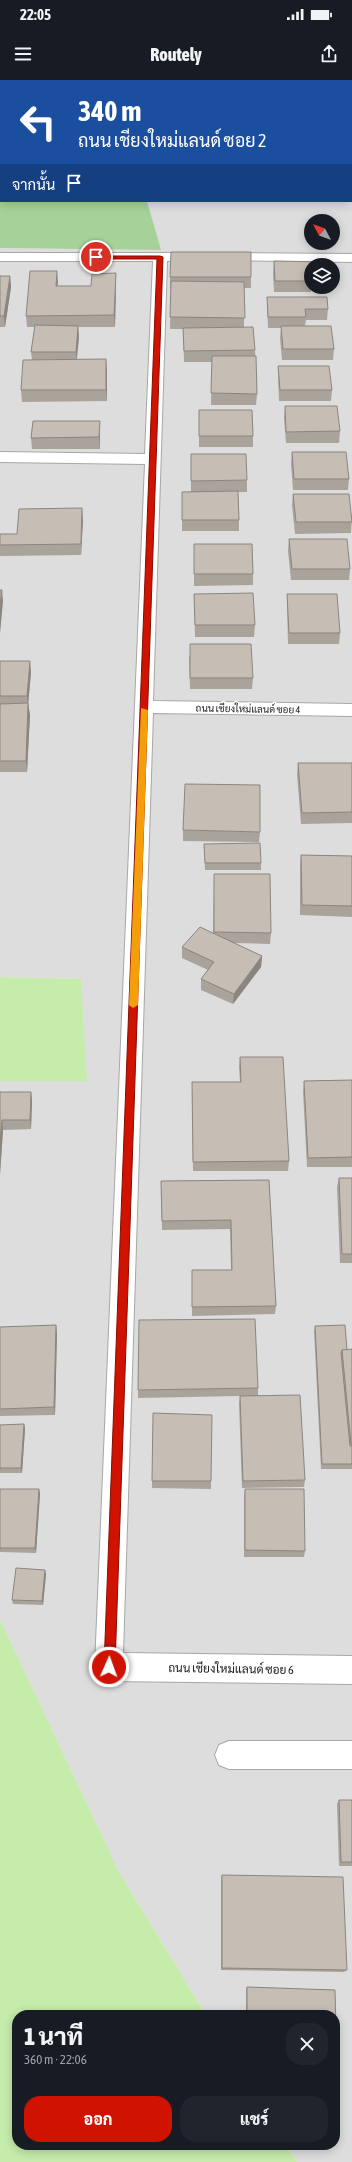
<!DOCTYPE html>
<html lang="th">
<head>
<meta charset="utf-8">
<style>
  body { margin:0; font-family:"Asap Condensed",Sarabun,sans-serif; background:#20242c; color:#f1f3f6; height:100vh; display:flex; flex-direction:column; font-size:15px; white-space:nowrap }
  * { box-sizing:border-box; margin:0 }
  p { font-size:13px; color:#9ea1a6 }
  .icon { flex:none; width:22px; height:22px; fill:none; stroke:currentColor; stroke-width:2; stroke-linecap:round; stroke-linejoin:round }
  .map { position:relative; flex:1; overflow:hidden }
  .side { position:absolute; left:12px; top:1930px; width:328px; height:140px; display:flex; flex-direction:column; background:#171b24; border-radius:16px; box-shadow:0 2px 10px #0003 }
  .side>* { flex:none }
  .guide { position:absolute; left:0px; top:0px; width:352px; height:122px; box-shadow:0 2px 10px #0003; background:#1a4fa0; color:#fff; overflow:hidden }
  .needle { width:26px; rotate:311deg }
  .controls { position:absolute; left:304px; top:134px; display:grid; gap:8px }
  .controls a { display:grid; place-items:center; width:36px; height:36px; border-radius:50%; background:#171b24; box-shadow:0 2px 10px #0003; font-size:20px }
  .pin { position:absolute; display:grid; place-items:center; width:34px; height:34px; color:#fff; margin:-17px; border:2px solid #fff; border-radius:50%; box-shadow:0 1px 4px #0007 }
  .me { position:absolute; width:44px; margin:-22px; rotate:2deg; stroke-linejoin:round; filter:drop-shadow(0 0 3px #0008) }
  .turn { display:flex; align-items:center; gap:14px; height:84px; padding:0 12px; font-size:18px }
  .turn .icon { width:52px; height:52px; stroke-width:2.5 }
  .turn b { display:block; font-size:28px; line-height:34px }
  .then { display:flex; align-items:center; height:38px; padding:0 12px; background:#0003; gap:8px; font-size:15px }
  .round { display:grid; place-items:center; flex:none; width:42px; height:42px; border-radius:16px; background:#20242c }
  .overview { display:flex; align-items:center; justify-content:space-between; height:68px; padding:0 12px }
  h1 { font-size:24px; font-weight:800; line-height:30px }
  .primary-button { display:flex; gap:8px; margin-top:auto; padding:8px 12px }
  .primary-button a { flex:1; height:46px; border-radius:16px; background:#d01200; color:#fff; font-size:16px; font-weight:800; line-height:46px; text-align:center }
  .primary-button a+a { background:#20242c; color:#f1f3f6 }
  .status { display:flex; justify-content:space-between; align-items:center; height:28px; padding:0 20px; background:#171b24; direction:ltr }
  .status svg { height:11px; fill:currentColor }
  header { display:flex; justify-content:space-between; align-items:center; height:52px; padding:0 12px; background:#171b24; font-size:18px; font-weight:800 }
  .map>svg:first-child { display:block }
  .residential { fill:#dedddd; fill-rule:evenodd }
  .grass { fill:#c5ecaa }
  .forest { fill:#a5d299 }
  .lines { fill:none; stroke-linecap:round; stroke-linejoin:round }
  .minor-casing { stroke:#a7a7a7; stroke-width:2 }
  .minor { fill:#fff; fill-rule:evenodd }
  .wall { fill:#aaa39c }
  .shaded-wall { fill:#8b857f }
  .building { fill:#c6beb5; stroke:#8b857f }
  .route { fill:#d01200; stroke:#870c00 }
  .slow { fill:#f59e0b }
  .labels { text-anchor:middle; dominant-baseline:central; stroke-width:3; stroke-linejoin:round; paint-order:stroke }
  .street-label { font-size:10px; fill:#202020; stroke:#fff }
  .near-street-label { font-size:12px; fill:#202020; stroke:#fff }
</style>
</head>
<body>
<div class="status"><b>22:05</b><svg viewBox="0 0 49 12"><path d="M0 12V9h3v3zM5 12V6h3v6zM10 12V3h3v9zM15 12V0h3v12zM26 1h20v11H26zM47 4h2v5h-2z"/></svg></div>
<header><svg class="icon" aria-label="menu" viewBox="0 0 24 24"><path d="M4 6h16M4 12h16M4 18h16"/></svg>Routely<svg class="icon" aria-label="share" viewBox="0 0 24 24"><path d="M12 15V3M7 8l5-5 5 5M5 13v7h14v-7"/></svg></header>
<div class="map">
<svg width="352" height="2082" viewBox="0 0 352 2082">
  <rect width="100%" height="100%" fill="#f1eee6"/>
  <!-- residential -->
  <path class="residential" d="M352,83V2082H297L286,2065H335V1935H206L119,1792L0,1539V1001H86L81,899L0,897V168L160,170L147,121H351ZM311,141H333V163H311ZM311,185H333V207H311Z"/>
  <!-- grass -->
  <g class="grass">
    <path d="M0,897L81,899L87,1001H0Z"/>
    <path d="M0,1539L119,1792L206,1935H17V2065H286L297,2082H0Z"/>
  </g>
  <!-- forest -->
  <path class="forest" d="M0,0H352V83L351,1H1V121H147L161,170L0,168Z"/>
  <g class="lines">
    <defs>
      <g id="minor">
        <path d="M0,173H175L182,177L180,180L167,181L153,621L352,624V636L153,633L123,1573L352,1576V1604L109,1601L99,1597L95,1587L145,384L0,382V372L145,374L153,181H0Z"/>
        <path d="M221,173L352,174V182L216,180L214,177Z"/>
        <path d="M229,1661H352V1689H229L219,1685L215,1675L219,1665Z"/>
      </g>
    </defs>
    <!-- minor casing -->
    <use href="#minor" class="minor-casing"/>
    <!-- minor -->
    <use href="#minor" class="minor"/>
  </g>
  <!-- wall -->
  <g class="wall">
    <path d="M274,181L311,185V212H274L273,193Z"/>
    <path d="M0,196H10L11,207L5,247H0Z"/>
    <path d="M170,197H251V208H244V247L255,270L257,314L256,325H211L212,282H184L183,249H170L171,208H170Z"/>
    <path d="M58,202L57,206H91L116,205L115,247H78L79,257L77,280L107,291V321L22,322L21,310L32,280L31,272L35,247H27L26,236Z"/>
    <path d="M267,217L328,229L327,240H306L305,246L334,269L333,280H282L280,258L281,248H268L267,228Z"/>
    <path d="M278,286L332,310L331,321H279L278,297Z"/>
    <path d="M285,326L340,351L339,363H286L284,338Z"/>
    <path d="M199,330L253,356V367H199Z"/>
    <path d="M100,352V369H32L31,358Z"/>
    <path d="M292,372L349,399L348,410H293L291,384Z"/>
    <path d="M191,374L247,400V412H238L239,440V451H182V412H191Z"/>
    <path d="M293,414L352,438L351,453L295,454L292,425Z"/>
    <path d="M83,440L81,475L0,476V454H17Z"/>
    <path d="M289,459L350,489L349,500H291L288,471Z"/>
    <path d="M194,464L253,494V505L194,506Z"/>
    <path d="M194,514L255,545L254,557H195Z"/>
    <path d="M287,514L340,553L339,564H288L287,526Z"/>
    <path d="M189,576L253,598L252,609H190Z"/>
    <path d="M0,581L31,592L28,623L30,635L27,692H0Z"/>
    <path d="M298,683H352V743L301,744L297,694Z"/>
    <path d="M183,750L260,752L259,762L183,761Z"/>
    <path d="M204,764L261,783V790H205Z"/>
    <path d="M301,775L352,776V837L300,835V786Z"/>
    <path d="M214,804L271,853L270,864L233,863L262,876L261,887L233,924L201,910V899L208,890L182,878V867L213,853Z"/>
    <path d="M240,977L289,1081L288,1091H193L192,1011L240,1002L239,987Z"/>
    <path d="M352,1000V1087H307L303,1011L304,1001Z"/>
    <path d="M0,1012H31L32,1021L31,1049L3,1050L0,1094Z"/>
    <path d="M339,1098H352V1183H340L337,1107Z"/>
    <path d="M269,1100L276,1226L275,1234L192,1236V1190H231L230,1149L162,1150L161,1101Z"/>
    <path d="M56,1245L57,1254L55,1335L0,1336V1247Z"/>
    <path d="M315,1246L347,1270L352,1269V1389H321L314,1251Z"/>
    <path d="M258,1308V1316L305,1400L304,1407L242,1408L239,1324L240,1316L138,1318V1310Z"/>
    <path d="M24,1344L25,1349L22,1393H0V1345Z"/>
    <path d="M152,1401H211V1409L152,1408Z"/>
    <path d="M0,1409H39L40,1414L36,1473L0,1472Z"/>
    <path d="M245,1409L305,1471L304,1477H244V1416Z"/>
    <path d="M46,1494L43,1525L13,1524L12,1520Z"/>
    <path d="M339,1720H352V1786H339L337,1724Z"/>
    <path d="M222,1795L347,1890L344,1892L221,1890V1798Z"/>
    <path d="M247,1907L335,1910L337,1991L335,1992V1935H246V1909Z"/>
  </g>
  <!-- shaded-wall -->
  <g class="shaded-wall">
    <path d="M57,191L58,202L56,217V206Z"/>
    <path d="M116,193V205L115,247L114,235Z"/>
    <path d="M10,196L11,207L5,247L4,236Z"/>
    <path d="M78,246L79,257L76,283V272Z"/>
    <path d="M106,279L107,291V321L106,310Z"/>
    <path d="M100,341V369L99,357Z"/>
    <path d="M82,428L83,440L81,475V464Z"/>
    <path d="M2,510L3,521L0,554V528Z"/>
    <path d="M30,581L31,592L28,627L27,616Z"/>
    <path d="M28,623L30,635L27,692L26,681Z"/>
    <path d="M262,876L261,887L233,924L234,914Z"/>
    <path d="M31,1012L32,1021L31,1049L30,1040Z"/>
    <path d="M2,1040L3,1050L0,1094V1062Z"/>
    <path d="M56,1245L57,1254L55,1335L54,1327Z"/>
    <path d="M24,1344L25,1349L22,1393L21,1388Z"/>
    <path d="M39,1409L40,1414L36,1473L35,1468Z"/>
    <path d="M45,1490L46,1494L43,1525L42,1521Z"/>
  </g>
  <!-- building -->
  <g class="building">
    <path d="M171,172H251V197H170Z"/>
    <path d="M274,181L332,182V185H311V201H275Z"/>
    <path d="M30,191H57L56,206H91L92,194L116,193L114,235L26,236Z"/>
    <path d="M0,196H10L4,236H0Z"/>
    <path d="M171,201L244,202L245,238L170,237Z"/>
    <path d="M267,217H327L328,229H305L306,237H268Z"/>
    <path d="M35,245L78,246L76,272H31Z"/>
    <path d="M281,246H331L334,269H283Z"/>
    <path d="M253,247L255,270L184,271L183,248Z"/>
    <path d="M212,276H256L257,314L211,313Z"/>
    <path d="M106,279V310H21L23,280Z"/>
    <path d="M278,286H329L332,310H280Z"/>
    <path d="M285,326H337L340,351L286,352Z"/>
    <path d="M199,330H252L253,356H199Z"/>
    <path d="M33,341H100L99,357L31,358Z"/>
    <path d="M292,372H346L349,399H294Z"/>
    <path d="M191,374H246L247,400L191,401Z"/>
    <path d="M238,411L239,440H182V412Z"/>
    <path d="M293,414H349L352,442H296Z"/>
    <path d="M82,428L81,464L0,465V454H17L19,429Z"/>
    <path d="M289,459H347L350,489H292Z"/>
    <path d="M194,464H252L253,494H194Z"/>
    <path d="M0,510H2L0,528Z"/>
    <path d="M253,513L255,545H195L194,514Z"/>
    <path d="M287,514H337L340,553H289Z"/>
    <path d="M190,564H251L253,598H190Z"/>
    <path d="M0,581H30L27,616H0Z"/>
    <path d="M28,623L26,681H0V624Z"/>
    <path d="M298,683H352V732L302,733Z"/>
    <path d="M185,704L260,705V752L183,750Z"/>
    <path d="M260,763L261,783H205L204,764Z"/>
    <path d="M301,775L352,776V826L302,825Z"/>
    <path d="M214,794H270L271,853L214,852Z"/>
    <path d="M200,847L262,876L234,914L201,899L214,882L182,867Z"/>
    <path d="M240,977H283L289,1081L193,1082L192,1002H241Z"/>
    <path d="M352,1000V1077L308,1078L304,1001Z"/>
    <path d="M0,1012H31L30,1040H2L0,1062Z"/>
    <path d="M339,1098H352V1174H342Z"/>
    <path d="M269,1100L276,1226L192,1227V1190H232L231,1140L162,1141L161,1101Z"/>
    <path d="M255,1239L258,1308L138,1310L139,1240Z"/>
    <path d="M56,1245L54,1327L0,1329V1247Z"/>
    <path d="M345,1245L347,1270H342L341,1273L350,1366H352V1384H322L315,1246Z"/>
    <path d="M352,1269V1364H351L342,1270Z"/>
    <path d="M300,1315L305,1400L243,1401L240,1316Z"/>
    <path d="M153,1333L212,1335L211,1401H152Z"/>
    <path d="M24,1344L21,1388H0V1345Z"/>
    <path d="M0,1409H39L35,1468H0Z"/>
    <path d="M245,1409H304L305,1471L245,1470Z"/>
    <path d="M16,1488L45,1490L42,1521L12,1520Z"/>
    <path d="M339,1720H352V1782H341Z"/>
    <path d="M222,1795L343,1797L347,1890L222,1888Z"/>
    <path d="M247,1907L335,1910L337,1991H335V1935H247Z"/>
  </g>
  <!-- route -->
  <path class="route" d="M94,176H160L163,177L115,1587L113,1591L109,1593L105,1591L104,1587L157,179H96Z"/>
  <!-- slow -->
  <path class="slow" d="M141,628L148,630L138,925L133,928L129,925Z"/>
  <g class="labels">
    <!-- street labels -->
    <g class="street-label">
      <text transform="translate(248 629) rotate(1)">ถนน เชียงใหม่แลนด์ ซอย 4</text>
    </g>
    <!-- near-street labels -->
    <g class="near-street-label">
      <text transform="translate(231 1589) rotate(1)">ถนน เชียงใหม่แลนด์ ซอย 6</text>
    </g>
  </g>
</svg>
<div class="controls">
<a><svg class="needle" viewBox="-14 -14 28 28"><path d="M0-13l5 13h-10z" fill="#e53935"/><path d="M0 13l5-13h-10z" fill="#9ea1a6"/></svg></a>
<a><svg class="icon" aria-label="layers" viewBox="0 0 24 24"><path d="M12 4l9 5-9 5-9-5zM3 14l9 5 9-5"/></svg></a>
</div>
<div class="pin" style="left:96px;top:177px;background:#d93025"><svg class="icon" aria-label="arrive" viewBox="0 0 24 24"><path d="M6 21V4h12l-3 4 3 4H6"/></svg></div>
<svg class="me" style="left:109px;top:1587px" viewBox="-20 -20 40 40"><circle r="17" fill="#d01200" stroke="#fff" stroke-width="3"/><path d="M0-11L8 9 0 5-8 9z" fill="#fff"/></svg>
<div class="guide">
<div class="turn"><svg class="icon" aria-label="left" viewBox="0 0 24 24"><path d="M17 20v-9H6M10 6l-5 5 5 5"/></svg><div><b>340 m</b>ถนน เชียงใหม่แลนด์ ซอย 2</div></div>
<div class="then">จากนั้น<svg class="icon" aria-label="arrive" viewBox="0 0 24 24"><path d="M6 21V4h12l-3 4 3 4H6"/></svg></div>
</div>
<section class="side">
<div class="overview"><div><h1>1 นาที</h1><p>360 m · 22:06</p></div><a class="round"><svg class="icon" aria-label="close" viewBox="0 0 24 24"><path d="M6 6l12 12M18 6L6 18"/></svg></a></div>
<div class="primary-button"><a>ออก</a><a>แชร์</a></div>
</section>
</div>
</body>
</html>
